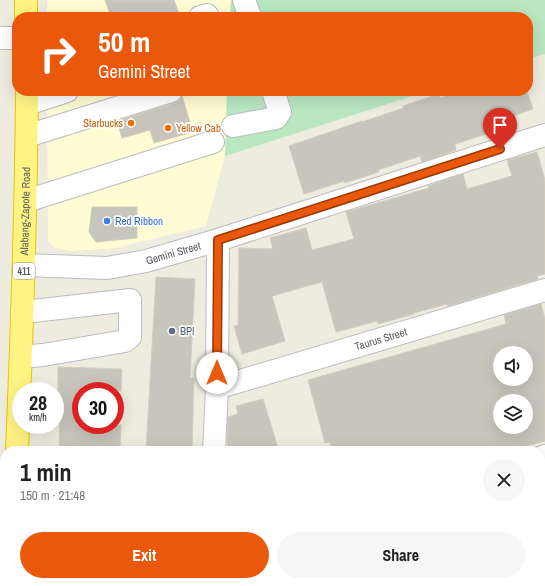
<!DOCTYPE html>
<html lang="en">
<head>
<meta charset="utf-8">
<style>
  body { margin:0; font-family:"Archivo Narrow",sans-serif; background:#f6f6f6; color:#222; height:100vh; display:flex; flex-direction:column; font-size:15px; white-space:nowrap }
  * { box-sizing:border-box; margin:0 }
  p { font-size:13px; color:#767676 }
  .icon { flex:none; width:22px; height:22px; fill:none; stroke:currentColor; stroke-width:2; stroke-linecap:round; stroke-linejoin:round }
  .map { position:relative; flex:1; overflow:hidden }
  .panel { position:absolute; left:0px; top:446px; width:545px; height:140px; display:flex; flex-direction:column; background:#fff; border-radius:16px 16px 0 0; box-shadow:0 4px 16px #0002 }
  .panel>* { flex:none }
  .top-card { position:absolute; left:12px; top:12px; width:521px; height:84px; border-radius:16px; box-shadow:0 4px 16px #0002; background:#ea580c; color:#fff; overflow:hidden }
  .fabs { position:absolute; left:493px; top:346px; display:grid; gap:8px }
  .fabs a { display:grid; place-items:center; width:40px; height:40px; border-radius:50%; background:#fff; box-shadow:0 4px 16px #0002; font-size:20px }
  .speed { position:absolute; left:12px; top:382px; display:flex; gap:8px; font-size:20px; font-weight:700; text-align:center }
  .speed>* { display:grid; place-content:center; width:52px; height:52px; border-radius:50%; background:#fff; box-shadow:0 4px 16px #0002; line-height:1 }
  .speed small { font-size:10px; font-weight:400 }
  .speed .limit { border:6px solid #d22; background:#fff; color:#111 }
  .pin { position:absolute; display:grid; place-items:center; width:34px; height:34px; color:#fff; margin:-41px -17px; border-radius:50% 50% 50% 0; rotate:-45deg; box-shadow:0 0 4px #0007 }
  .pin .icon { rotate:45deg }
  .me { position:absolute; width:44px; margin:-22px; rotate:0deg; stroke-linejoin:round; filter:drop-shadow(0 0 3px #0008) }
  .turn { display:flex; align-items:center; gap:14px; height:84px; padding:0 20px; font-size:18px }
  .turn .icon { width:52px; height:52px; stroke-width:2.5 }
  .turn b { display:block; font-size:28px; line-height:34px }
  .round { display:grid; place-items:center; flex:none; width:42px; height:42px; border-radius:21px; background:#f6f6f6 }
  .headline { display:flex; align-items:center; justify-content:space-between; height:68px; padding:0 20px }
  h1 { font-size:24px; font-weight:700; line-height:30px }
  .action { display:flex; gap:8px; margin-top:auto; padding:8px 20px }
  .action a { flex:1; height:46px; border-radius:24px; background:#ea580c; color:#fff; font-size:16px; font-weight:700; line-height:46px; text-align:center }
  .action a+a { background:#f6f6f6; color:#222 }
  .map>svg:first-child { display:block }
  .commercial { fill:#fffbd2 }
  .green { fill:#b8e7c0 }
  .building { fill:#c8c6bc; stroke:#d2cebd; fill-rule:evenodd }
  .lines { fill:none; stroke-linecap:round; stroke-linejoin:round }
  .minor-casing { stroke:#babcc2; stroke-width:24 }
  .highway-casing { stroke:#ecc600; stroke-width:24 }
  .minor { stroke:#fff; stroke-width:22 }
  .highway { stroke:#fff384; stroke-width:22 }
  .route-casing { stroke:#983908; stroke-width:10 }
  .route { stroke:#ea580c; stroke-width:7 }
  .food-dot { fill:#e8710a; stroke:#fff; stroke-width:1.5 }
  .shop-dot { fill:#3f7fe0; stroke:#fff; stroke-width:1.5 }
  .service-dot { fill:#5c6f8a; stroke:#fff; stroke-width:1.5 }
  .labels { text-anchor:middle; dominant-baseline:central; stroke-width:3.5; stroke-linejoin:round; paint-order:stroke }
  .shield { fill:#fff; stroke:#8a8c91; stroke-width:1 }
  .shield-label { font-size:10px; font-weight:bold; fill:#585b62 }
  .food-label { font-size:11px; fill:#c56008; stroke:#fff; text-anchor:end }
  .street-label { font-size:11px; fill:#585b62; stroke:#fff }
  .shop-label { font-size:11px; fill:#366cbe; stroke:#fff; text-anchor:start }
  .service-label { font-size:11px; fill:#4e5e75; stroke:#fff; text-anchor:start }
</style>
</head>
<body>
<div class="map">
<svg width="545" height="586" viewBox="0 0 545 586">
  <rect width="100%" height="100%" fill="#edecdf"/>
  <!-- commercial -->
  <g class="commercial">
    <path d="M47,0H231L230,17H47Z"/>
    <path d="M47,91H227L225,156L206,226L111,249L72,251L55,248L48,241Z"/>
  </g>
  <!-- green -->
  <g class="green">
    <path d="M231,0H545V54L528,59V17H230Z"/>
    <path d="M227,91H428L225,156Z"/>
  </g>
  <!-- building -->
  <g class="building">
    <path d="M105,0H174L180,17H111Z"/>
    <path d="M461,91H527L533,109L493,123L496,131L455,144L456,150L422,162L420,156L378,170L379,172L345,183L344,181L304,194L289,146L362,121V122L404,108L403,106L439,94L440,98Z"/>
    <path d="M182,96L193,132L154,143L150,130L122,138L117,121L175,103L180,100Z"/>
    <path d="M537,152L545,180V274L537,276L538,279L448,306L447,304L414,313V314L378,324L377,321L336,332L322,282L272,296L285,341L242,354L234,326L238,325L239,248L273,249L270,238L306,228L312,250L354,239L346,212L429,188L428,186L463,174L467,189L512,176L507,160Z"/>
    <path d="M92,207H137V238L96,242L89,232Z"/>
    <path d="M156,277L195,279L190,378H194L192,451H146Z"/>
    <path d="M541,304L545,319V441L509,451H332L330,442L325,443L308,380L506,324L504,315ZM500,353H526V379H500ZM500,401H526V427H500Z"/>
    <path d="M58,367L122,369L121,391H81V425H121L120,451H59L60,409H58Z"/>
    <path d="M263,399L279,451H227L228,417L238,414L236,406Z"/>
  </g>
  <g class="lines">
    <defs>
      <g id="minor">
        <path d="M244,0L250,17"/>
        <path d="M200,17L207,15V17"/>
        <path d="M0,38H17"/>
        <path d="M27,104L67,91"/>
        <path d="M233,126L276,118L280,112L273,91"/>
        <path d="M27,136L171,91"/>
        <path d="M26,201L213,142"/>
        <path id="s1" d="M24,265L107,268L146,261L218,240L545,135"/>
        <path d="M21,357L43,355L125,341L130,337V300L33,311H22"/>
        <path id="s2" d="M217,388L545,290"/>
        <path d="M214,451L217,388L218,240"/>
        <path d="M540,458L545,456"/>
        <path d="M208,586V581"/>
      </g>
      <g id="highway">
        <path d="M26,0V17"/>
        <path id="s3" d="M17,451C22,331 26,211 27,91"/>
        <path d="M11,586V581"/>
      </g>
    </defs>
    <!-- minor casing -->
    <use href="#minor" class="minor-casing"/>
    <!-- highway casing -->
    <use href="#highway" class="highway-casing"/>
    <!-- minor -->
    <use href="#minor" class="minor"/>
    <!-- highway -->
    <use href="#highway" class="highway"/>
  </g>
  <g class="lines">
    <defs>
      <path id="route" d="M217,373L218,240L500,149"/>
    </defs>
    <!-- route casing -->
    <use href="#route" class="route-casing"/>
    <!-- route -->
    <use href="#route" class="route"/>
  </g>
  <!-- markers -->
  <g class="food-dot">
    <circle cx="131" cy="123" r="4"/>
    <circle cx="168" cy="128" r="4"/>
  </g>
  <circle class="shop-dot" cx="107" cy="221" r="4"/>
  <circle class="service-dot" cx="172" cy="331" r="4"/>
  <g class="labels">
    <!-- shield labels -->
    <rect class="shield" x="13" y="263" width="22" height="16" rx="3"/>
    <g class="shield-label">
      <text x="24" y="271">411</text>
    </g>
    <!-- food labels -->
    <g class="food-label">
      <text x="123" y="123">Starbucks</text>
      <text x="176" y="128" text-anchor="start">Yellow Cab</text>
    </g>
    <!-- street labels -->
    <g class="street-label">
      <text stroke="none"><textPath href="#s3" startOffset="240">Alabang-Zapote Road</textPath></text>
      <text stroke="none"><textPath href="#s1" startOffset="151">Gemini Street</textPath></text>
      <text stroke="none"><textPath href="#s2" startOffset="171">Taurus Street</textPath></text>
    </g>
    <!-- shop labels -->
    <g class="shop-label">
      <text x="115" y="221">Red Ribbon</text>
    </g>
    <!-- service labels -->
    <g class="service-label">
      <text x="180" y="331">BPI</text>
    </g>
  </g>
</svg>
<div class="fabs">
<a><svg class="icon" aria-label="sound" viewBox="0 0 24 24"><path d="M4 9h4l5-4v14l-5-4H4zM17 9q2 3 0 6"/></svg></a>
<a><svg class="icon" aria-label="layers" viewBox="0 0 24 24"><path d="M12 4l9 5-9 5-9-5zM3 14l9 5 9-5"/></svg></a>
</div>
<div class="speed"><div>28<small>km/h</small></div><div class="limit">30</div></div>
<div class="pin" style="left:500px;top:149px;background:#d93025"><svg class="icon" aria-label="arrive" viewBox="0 0 24 24"><path d="M6 21V4h12l-3 4 3 4H6"/></svg></div>
<svg class="me" style="left:217px;top:373px" viewBox="-20 -20 40 40"><circle r="19" fill="#fff"/><path d="M0-13L10 11 0 6-10 11z" fill="#ea580c"/></svg>
<div class="top-card">
<div class="turn"><svg class="icon" aria-label="right" viewBox="0 0 24 24"><path d="M7 20v-9h11M14 6l5 5-5 5"/></svg><div><b>50 m</b>Gemini Street</div></div>
</div>
<section class="panel">
<div class="headline"><div><h1>1 min</h1><p>150 m · 21:48</p></div><a class="round"><svg class="icon" aria-label="close" viewBox="0 0 24 24"><path d="M6 6l12 12M18 6L6 18"/></svg></a></div>
<div class="action"><a>Exit</a><a>Share</a></div>
</section>
</div>
</body>
</html>
